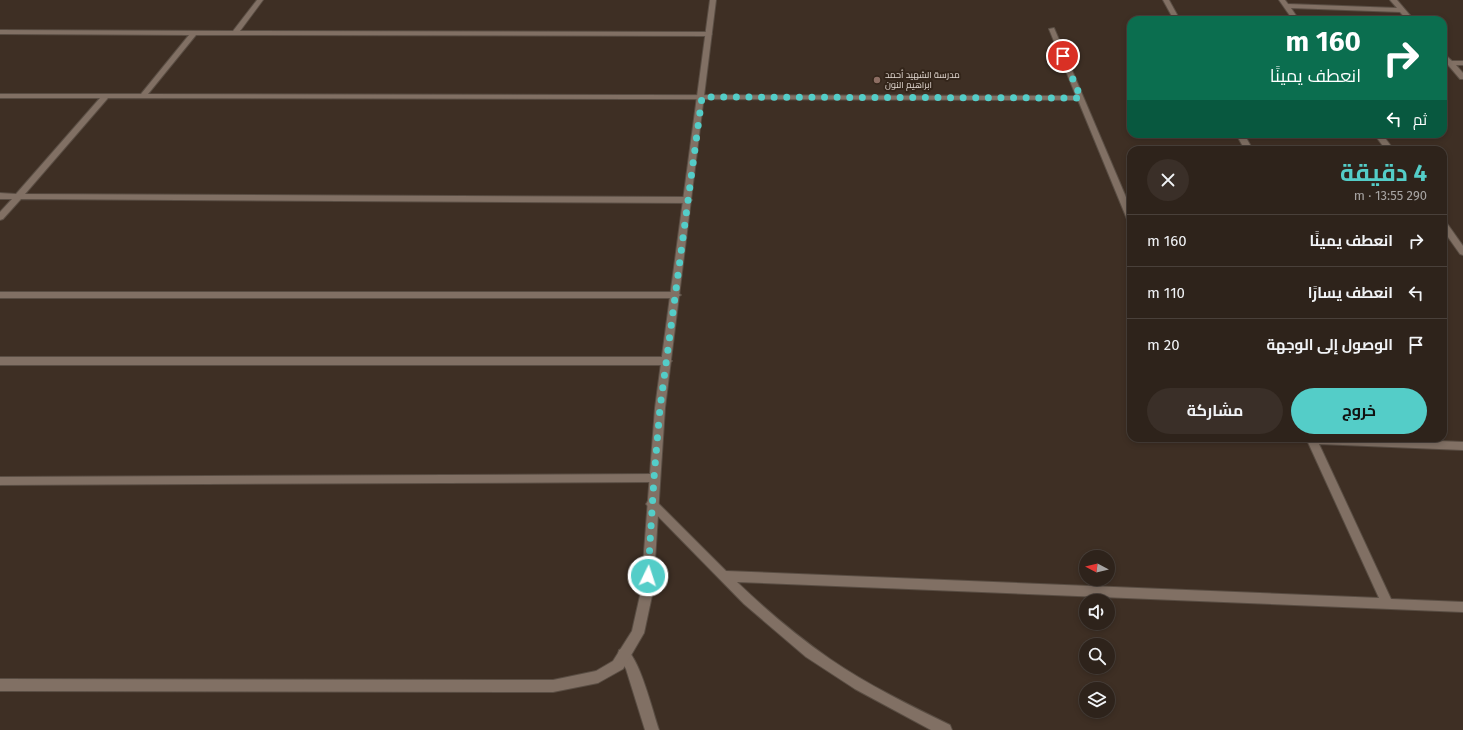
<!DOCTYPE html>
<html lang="ar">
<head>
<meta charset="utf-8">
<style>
  body { margin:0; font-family:"Fira Sans",Cairo,sans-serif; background:#3a2f28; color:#f1f3f6; direction:rtl; height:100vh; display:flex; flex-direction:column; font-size:15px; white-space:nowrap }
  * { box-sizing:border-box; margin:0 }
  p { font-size:13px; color:#a7a4a3 }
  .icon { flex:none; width:22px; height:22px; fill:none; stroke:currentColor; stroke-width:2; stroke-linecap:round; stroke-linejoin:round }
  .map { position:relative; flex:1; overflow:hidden; direction:ltr }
  .sheet { position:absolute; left:1127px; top:146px; width:320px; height:296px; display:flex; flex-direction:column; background:#2e231b; border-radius:12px; box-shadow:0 2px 6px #0003,0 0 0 1px #49403a; direction:rtl }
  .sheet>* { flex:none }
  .banner { position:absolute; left:1127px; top:16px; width:320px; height:122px; border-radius:12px; box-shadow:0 2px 6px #0003,0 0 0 1px #49403a; direction:rtl; background:#0b6e4f; color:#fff; overflow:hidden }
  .needle { width:26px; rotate:277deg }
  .buttons { position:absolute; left:1079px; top:550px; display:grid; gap:8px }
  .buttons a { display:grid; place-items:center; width:36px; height:36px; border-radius:50%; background:#2e231b; box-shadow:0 2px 6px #0003,0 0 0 1px #49403a; font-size:20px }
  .pin { position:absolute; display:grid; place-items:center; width:34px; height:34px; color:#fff; margin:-17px; border:2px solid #fff; border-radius:50%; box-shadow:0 1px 4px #0007 }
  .me { position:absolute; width:44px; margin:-22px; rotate:4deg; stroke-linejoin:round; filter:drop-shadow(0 0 3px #0008) }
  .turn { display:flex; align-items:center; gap:14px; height:84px; padding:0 20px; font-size:18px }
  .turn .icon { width:52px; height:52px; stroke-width:2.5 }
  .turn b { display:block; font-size:28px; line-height:34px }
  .then { display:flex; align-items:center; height:38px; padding:0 20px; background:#0003; gap:8px; font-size:15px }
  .round { display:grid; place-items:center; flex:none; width:42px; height:42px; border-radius:21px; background:#3a2f28 }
  .head { display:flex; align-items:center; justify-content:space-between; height:68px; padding:0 20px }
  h1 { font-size:24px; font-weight:700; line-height:30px; color:#54cdc8 }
  .primary-button { display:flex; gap:8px; margin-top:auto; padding:8px 20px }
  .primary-button a { flex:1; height:46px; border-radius:24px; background:#54cdc8; color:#111; font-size:16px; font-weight:700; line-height:46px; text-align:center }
  .primary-button a+a { background:#3a2f28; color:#f1f3f6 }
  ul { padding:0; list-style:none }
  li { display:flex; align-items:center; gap:12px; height:52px; padding:0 20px; border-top:1px solid #49403a }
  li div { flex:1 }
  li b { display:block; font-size:15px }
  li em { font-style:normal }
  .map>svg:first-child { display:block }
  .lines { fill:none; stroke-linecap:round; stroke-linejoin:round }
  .minor-casing { stroke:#594d43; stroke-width:2 }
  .tertiary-casing { stroke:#594d43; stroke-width:2 }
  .minor { fill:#817064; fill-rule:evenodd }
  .tertiary { fill:#817064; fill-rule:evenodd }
  .route { stroke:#54cdc8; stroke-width:7; stroke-dasharray:0 12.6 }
  .education-dot { fill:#8d6e63; stroke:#33251a; stroke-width:1.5 }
  .labels { text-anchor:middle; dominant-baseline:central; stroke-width:4; stroke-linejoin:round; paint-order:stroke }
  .far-poi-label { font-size:9px; fill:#e1d7d0; stroke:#33251a; text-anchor:start }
</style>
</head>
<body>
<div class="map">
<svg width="1463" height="730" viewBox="0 0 1463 730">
  <rect width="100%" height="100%" fill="#3e2f24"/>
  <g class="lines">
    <defs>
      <g id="minor">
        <path d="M257,0H263L240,31L709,32L712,34L709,36L196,35L148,94L1076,96L1049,29L1054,28L1131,209V222L1127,219L1078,100L108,98L25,194L688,197L692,200L688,203L21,199L3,219L0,220V212L12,199H0V193L16,194L100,98H0V94H141L189,35L0,34V30L233,31Z"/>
        <path d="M1163,0H1169L1180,20H1174Z"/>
        <path d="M1279,0H1285L1288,4L1397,8L1390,0H1397L1414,20H1407L1400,12L1291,8L1299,20H1293Z"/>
        <path d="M1443,53L1452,61H1463V65H1456L1463,73V79H1460L1443,59Z"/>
        <path d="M1236,134H1244L1253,150H1245Z"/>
        <path d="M1374,134H1382L1394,150H1386Z"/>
        <path d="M1443,221L1446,222L1463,246V255L1460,254L1443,230Z"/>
        <path d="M0,292H676L681,295L676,298H0Z"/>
        <path d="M0,357H667L672,361L667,365H0Z"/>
        <path d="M1306,438H1365L1463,442V450L1319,444L1391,599L1463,602V612L737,582C766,610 797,636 830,659C868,685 909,705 950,725L952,730H931L855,689L806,657L744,604L646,504L648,501L652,499L656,501L726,571L1379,598Z"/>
        <path d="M654,474L658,475L660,478L658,481L654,482L0,485V477Z"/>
        <path d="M624,648C639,654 653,713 659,730H645L626,669L618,654L619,650Z"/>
      </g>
      <path id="tertiary" d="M710,0H716L665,408L653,591L644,633L623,669L598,683L553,692L0,691V679L553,680L596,671L613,661L632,631L641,591L655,408Z"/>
    </defs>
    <!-- minor casing -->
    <use href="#minor" class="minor-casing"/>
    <!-- tertiary casing -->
    <use href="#tertiary" class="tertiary-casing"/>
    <!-- minor -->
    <use href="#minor" class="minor"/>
    <!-- tertiary -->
    <use href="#tertiary" class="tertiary"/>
  </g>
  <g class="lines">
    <!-- route -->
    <path class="route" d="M648,576L654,478L660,408L702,97L1081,98L1063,56"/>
  </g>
  <!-- markers -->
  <circle class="education-dot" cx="877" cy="80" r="4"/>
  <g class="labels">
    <!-- far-poi labels -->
    <g class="far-poi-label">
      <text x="885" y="75">مدرسة الشهيد أحمد<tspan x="885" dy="10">ابراهيم النون</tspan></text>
    </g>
  </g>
</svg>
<div class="buttons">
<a><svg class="needle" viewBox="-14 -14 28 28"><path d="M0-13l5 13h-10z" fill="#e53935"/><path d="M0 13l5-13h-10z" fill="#a7a4a3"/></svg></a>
<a><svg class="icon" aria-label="sound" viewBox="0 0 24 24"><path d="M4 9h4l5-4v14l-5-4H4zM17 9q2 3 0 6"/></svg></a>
<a><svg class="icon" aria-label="search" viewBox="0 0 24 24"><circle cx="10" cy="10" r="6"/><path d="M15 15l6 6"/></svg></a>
<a><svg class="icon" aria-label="layers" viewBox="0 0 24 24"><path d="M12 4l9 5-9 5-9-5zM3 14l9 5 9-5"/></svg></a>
</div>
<div class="pin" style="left:1063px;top:56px;background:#d93025"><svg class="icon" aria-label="arrive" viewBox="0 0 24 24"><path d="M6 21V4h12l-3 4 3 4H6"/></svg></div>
<svg class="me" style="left:648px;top:576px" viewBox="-20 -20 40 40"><circle r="17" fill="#54cdc8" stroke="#fff" stroke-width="3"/><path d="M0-11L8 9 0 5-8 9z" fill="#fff"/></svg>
<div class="banner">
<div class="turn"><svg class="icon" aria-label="right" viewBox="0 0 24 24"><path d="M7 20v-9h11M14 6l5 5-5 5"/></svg><div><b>160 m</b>انعطف يمينًا</div></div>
<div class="then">ثم<svg class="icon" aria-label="left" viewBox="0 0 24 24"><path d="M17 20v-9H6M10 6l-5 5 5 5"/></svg></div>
</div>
<section class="sheet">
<div class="head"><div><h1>4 دقيقة</h1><p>290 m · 13:55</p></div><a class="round"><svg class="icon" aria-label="close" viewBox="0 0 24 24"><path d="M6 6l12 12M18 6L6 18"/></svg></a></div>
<ul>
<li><svg class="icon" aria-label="right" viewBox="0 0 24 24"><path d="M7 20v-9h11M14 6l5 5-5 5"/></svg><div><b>انعطف يمينًا</b></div><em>160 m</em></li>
<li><svg class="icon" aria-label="left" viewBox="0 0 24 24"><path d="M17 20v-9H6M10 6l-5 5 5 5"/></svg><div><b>انعطف يسارًا</b></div><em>110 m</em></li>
<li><svg class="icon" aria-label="arrive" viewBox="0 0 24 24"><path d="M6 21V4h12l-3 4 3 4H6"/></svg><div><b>الوصول إلى الوجهة</b></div><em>20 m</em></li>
</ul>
<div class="primary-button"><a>خروج</a><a>مشاركة</a></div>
</section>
</div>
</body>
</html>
